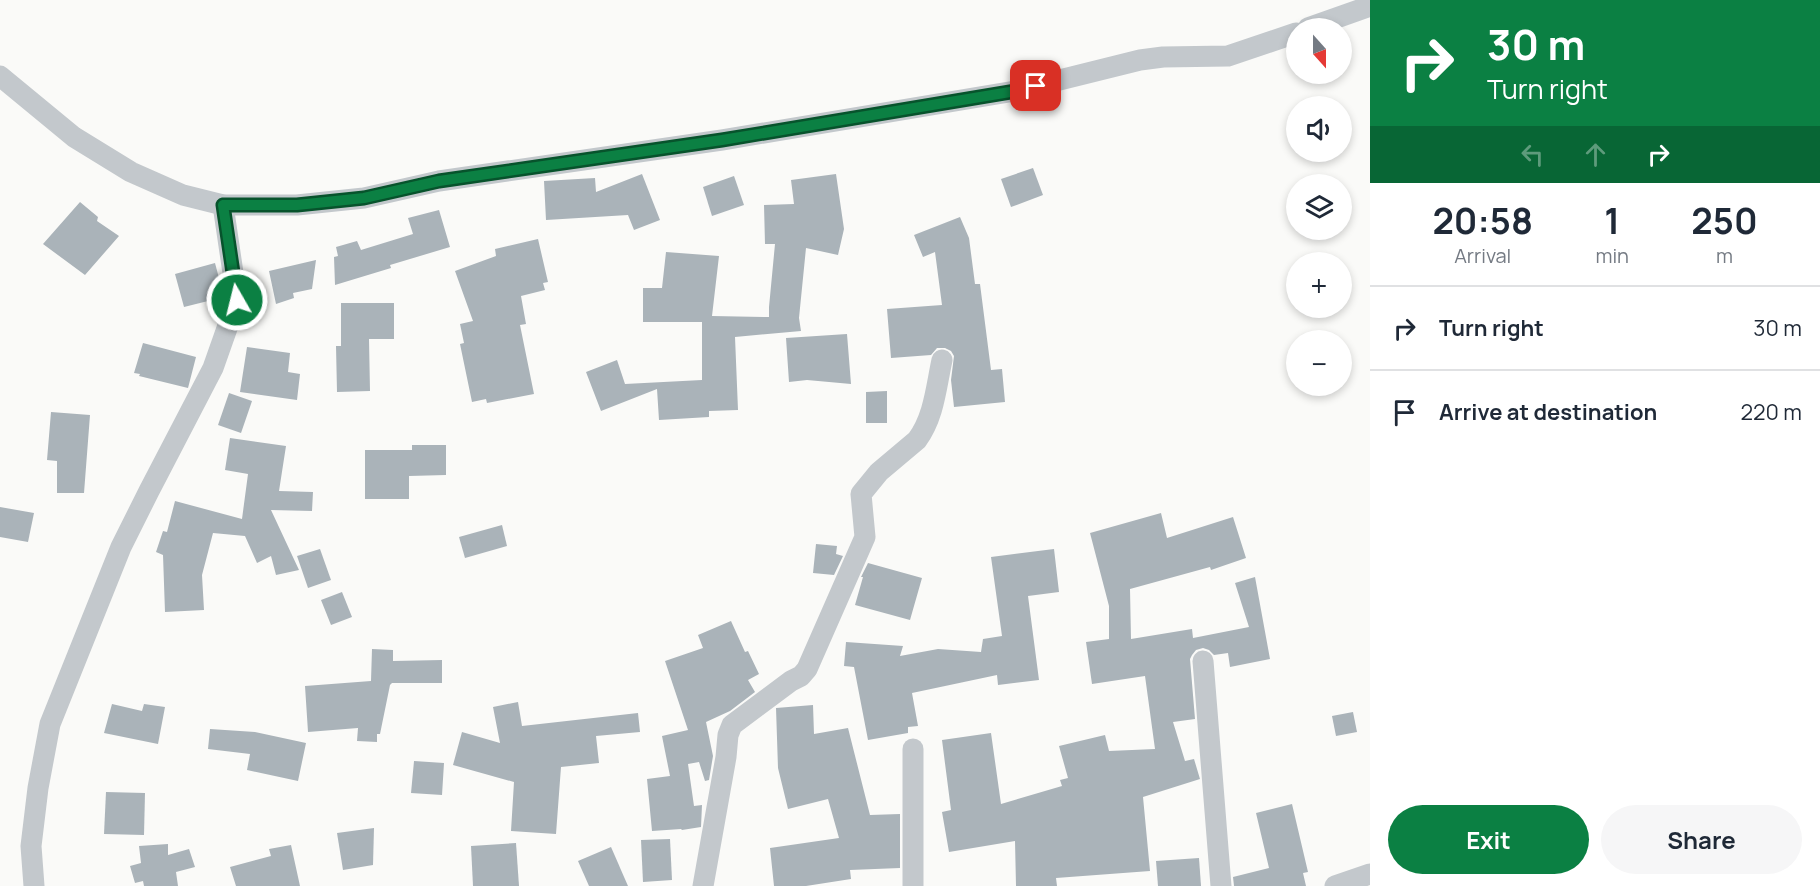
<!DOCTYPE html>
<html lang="en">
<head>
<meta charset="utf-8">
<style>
  body { margin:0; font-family:Manrope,sans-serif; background:#f6f6f7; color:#1f2937; height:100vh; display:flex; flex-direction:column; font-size:22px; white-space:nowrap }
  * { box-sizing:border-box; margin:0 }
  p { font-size:20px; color:#747a83 }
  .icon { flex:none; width:33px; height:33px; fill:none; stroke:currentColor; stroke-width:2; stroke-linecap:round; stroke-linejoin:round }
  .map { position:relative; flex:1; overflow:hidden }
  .panel { display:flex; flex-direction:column; background:#fff; width:450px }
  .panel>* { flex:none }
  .guide { background:#0b8043; color:#fff; overflow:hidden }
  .needle { width:39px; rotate:159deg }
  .fabs { position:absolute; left:1286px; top:18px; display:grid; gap:12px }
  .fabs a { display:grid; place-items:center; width:66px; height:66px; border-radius:50%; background:#fff; box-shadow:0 3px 9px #0003; font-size:30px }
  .pin { position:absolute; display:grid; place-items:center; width:51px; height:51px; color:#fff; margin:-26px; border-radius:12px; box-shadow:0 3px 9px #0006 }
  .me { position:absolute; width:66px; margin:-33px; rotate:352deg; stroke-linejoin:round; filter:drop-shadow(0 0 4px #0008) }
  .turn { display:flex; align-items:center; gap:21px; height:126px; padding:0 18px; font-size:27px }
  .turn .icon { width:78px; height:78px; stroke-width:2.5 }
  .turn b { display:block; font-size:42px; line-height:51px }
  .lanes { display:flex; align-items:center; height:57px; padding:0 18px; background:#0003; justify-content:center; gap:30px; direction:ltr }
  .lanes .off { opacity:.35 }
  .eta { display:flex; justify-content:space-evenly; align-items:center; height:102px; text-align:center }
  .eta b { font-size:36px; font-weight:700; line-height:42px }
  .button { display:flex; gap:12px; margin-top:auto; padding:12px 18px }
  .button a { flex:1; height:69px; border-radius:36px; background:#0b8043; color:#fff; font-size:24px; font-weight:700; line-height:69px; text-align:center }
  .button a+a { background:#f6f6f7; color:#1f2937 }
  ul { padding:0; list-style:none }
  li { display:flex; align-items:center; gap:18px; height:84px; padding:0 18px; border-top:2px solid #e0e1e3 }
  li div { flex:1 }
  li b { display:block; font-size:22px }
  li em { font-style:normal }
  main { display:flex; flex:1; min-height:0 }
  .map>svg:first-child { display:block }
  .building { fill:#aab3b9 }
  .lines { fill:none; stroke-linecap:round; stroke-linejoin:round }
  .minor { stroke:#c3c8cc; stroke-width:21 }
  .route-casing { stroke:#07532c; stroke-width:15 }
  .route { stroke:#0b8043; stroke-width:10 }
</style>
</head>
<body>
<main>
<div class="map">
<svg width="1370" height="886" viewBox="0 0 1370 886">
  <rect width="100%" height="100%" fill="#fafaf8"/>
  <!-- building -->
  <g class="building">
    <path d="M1033,168L1043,195L1011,207L1001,179Z"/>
    <path d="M642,174L660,220L634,230L628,215L546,220L544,181L595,178L596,192Z"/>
    <path d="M836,174L844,229L838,255L806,248L799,318L801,331L735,337L738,410L709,411V417L659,420L657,389L601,411L586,372L617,360L625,384L702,380V322H643V288H662L666,252L719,256L712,316L769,317V307L775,244H765L764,205L794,204L791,180Z"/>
    <path d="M734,176L744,205L712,216L703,187Z"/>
    <path d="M80,202L98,217L97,221L119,236L85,275L43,244Z"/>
    <path d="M439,210L450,247L390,265L391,268L335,285L334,257L338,256L336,247L357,241L361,250L413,234L408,218Z"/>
    <path d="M960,217L969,238L975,284H980L991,370L1002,369L1005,402L954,407L951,380L954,356L951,351L945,348H937L931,355L891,358L887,309L942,305L935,252L923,257L914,235Z"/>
    <path d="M538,239L548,282L543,283L545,290L521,296L526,324L520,325L534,394L487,403L486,399L472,402L460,344L464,343L460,324L473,321L455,271L496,256L495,249Z"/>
    <path d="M316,260L312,289L293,293L294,298L276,304L269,271Z"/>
    <path d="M215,263L224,297L184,307L175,274Z"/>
    <path d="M341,303H394V339H369L370,391L337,392L336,346H341Z"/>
    <path d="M847,334L851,384L807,380L789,382L786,338Z"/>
    <path d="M143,343L196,357L188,388L139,376L140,374L134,373Z"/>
    <path d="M247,347L290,353L288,372L300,374L297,400L240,392Z"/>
    <path d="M887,391V423H866V392Z"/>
    <path d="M229,393L252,401L241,433L218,425Z"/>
    <path d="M51,412L90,415L84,493H57V461L47,460Z"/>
    <path d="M230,438L286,446L279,491L313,492L312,511L271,510L299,570L276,575L271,556L257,563L245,536L213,533L202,575L204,610L165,612L163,555L156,552L163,531L167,532L175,501L242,519L248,474L225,470Z"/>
    <path d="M412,445H446V475L409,476V499H365V450H412Z"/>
    <path d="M0,507L34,513L28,542L0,537Z"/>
    <path d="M1161,513L1167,538L1233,517L1246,558L1211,570L1210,567L1130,589L1131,639L1192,629L1193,638L1249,627L1235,583L1255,577L1270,659L1230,667L1228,653L1214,655L1209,650L1203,648L1196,650L1192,655L1190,659L1195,719L1173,722L1185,761L1194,759L1200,779L1143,797L1150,871L1056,878L1057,886H1016L1015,841L949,852L942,812L951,810L942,740L991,733L1001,804L1062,786L1060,780L1068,778L1059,746L1105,735L1109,751L1155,749L1145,676L1092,684L1086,642L1109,639V606L1090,533Z"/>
    <path d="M502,525L507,546L465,558L459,537Z"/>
    <path d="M816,544L837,546L836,554L843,556L834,575L813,573Z"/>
    <path d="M320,549L331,580L308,588L297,556Z"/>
    <path d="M1054,549L1059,592L1028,596L1039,680L998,685L997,675L912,693L918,726L908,727V733L868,740L854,667L844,666L846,642L903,646L900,656L938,649L981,652L983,639L1002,636L991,557Z"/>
    <path d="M868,563L922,578L910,620L855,605L863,577H861Z"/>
    <path d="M342,592L352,617L331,625L321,600Z"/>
    <path d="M731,621L745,652L748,651L759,674L748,680L755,692L730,711L706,722L713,756L709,780L705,781L699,762L688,764L694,806L702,805L701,827L682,830L681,829L652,831L647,779L670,776L662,736L688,730L665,661L703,648L698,635Z"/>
    <path d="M372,649L393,650V661L442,660V683H392L390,685L380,734H377V742L357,741L358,728L308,732L305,686L371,681Z"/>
    <path d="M518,702L522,726L638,713L640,732L596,736L599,763L561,767L556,834L511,831L514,782L453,765L462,732L500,743L493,707Z"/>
    <path d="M112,704L142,711L144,704L165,707L158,744L104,733Z"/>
    <path d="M813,705L814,734L848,728L870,815L900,814V868L850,870L851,879L806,886H774L770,848L839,838L828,799L788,809L778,768L776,708Z"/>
    <path d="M1353,712L1357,732L1336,736L1332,716Z"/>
    <path d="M210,729L255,732L306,743L298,781L247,770L250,754L208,749Z"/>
    <path d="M414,761L444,763L442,795L411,793Z"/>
    <path d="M106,792L145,793L144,835L104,834Z"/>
    <path d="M1292,804L1308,872L1303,873L1306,886H1234L1233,877L1269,868L1256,813Z"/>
    <path d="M374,828L373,865L343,870L337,833Z"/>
    <path d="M670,839L672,880L643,882L641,840Z"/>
    <path d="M516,843L519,886H473L471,846Z"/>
    <path d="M168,844V855L189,849L195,867L176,872L178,886H144L143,881L135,883L130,866L141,863L139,846Z"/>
    <path d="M291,845L300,886H236L230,867L271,856L269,849Z"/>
    <path d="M611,847L628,886H589L578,861Z"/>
    <path d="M1199,858L1201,886H1158L1156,861Z"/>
  </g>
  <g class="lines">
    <!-- minor -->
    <g class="minor">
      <path d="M1308,28L1370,6"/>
      <path d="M0,76L74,137L131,172L183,195L223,205H297L364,198L439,181L722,140L1015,91L1140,60L1163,57L1228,56L1296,33"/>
      <path d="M1203,661L1221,886"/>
      <path d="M34,886L31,846L38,788L50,724L121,547L149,491L213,368L237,300L223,205"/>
      <path d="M703,886L726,757L728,735L732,725L791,681L801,676L807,669L865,537L861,494L879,472L917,440C934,417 936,388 942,360"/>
      <path d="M913,886V749"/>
      <path d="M1335,886L1370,874"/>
    </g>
  </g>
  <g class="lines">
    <defs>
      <path id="route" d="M237,300L223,205H297L364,198L439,181L722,140L1016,91L1036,86"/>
    </defs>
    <!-- route casing -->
    <use href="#route" class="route-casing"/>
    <!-- route -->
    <use href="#route" class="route"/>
  </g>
</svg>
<div class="fabs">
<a><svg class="needle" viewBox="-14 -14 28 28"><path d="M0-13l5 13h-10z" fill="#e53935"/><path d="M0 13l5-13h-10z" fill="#747a83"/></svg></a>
<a><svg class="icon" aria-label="sound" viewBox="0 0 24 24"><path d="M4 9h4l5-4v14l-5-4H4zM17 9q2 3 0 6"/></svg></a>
<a><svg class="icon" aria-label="layers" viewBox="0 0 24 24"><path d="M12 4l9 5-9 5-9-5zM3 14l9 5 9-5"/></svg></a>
<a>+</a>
<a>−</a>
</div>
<div class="pin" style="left:1036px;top:86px;background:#d93025"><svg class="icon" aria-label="arrive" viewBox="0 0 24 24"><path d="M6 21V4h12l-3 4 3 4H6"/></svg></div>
<svg class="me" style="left:237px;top:300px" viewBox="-20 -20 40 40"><circle r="17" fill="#0b8043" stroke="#fff" stroke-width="3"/><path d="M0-11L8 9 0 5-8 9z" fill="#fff"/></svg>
</div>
<section class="panel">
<div class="guide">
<div class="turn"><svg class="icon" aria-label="right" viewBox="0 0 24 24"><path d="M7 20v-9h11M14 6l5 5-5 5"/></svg><div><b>30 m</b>Turn right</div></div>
<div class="lanes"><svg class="icon off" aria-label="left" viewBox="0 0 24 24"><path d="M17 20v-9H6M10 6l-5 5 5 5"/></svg><svg class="icon off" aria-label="ahead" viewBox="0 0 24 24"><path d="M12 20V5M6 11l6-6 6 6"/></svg><svg class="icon" aria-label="right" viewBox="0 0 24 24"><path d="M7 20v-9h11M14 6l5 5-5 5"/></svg></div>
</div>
<div class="eta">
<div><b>20:58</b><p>Arrival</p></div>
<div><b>1</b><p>min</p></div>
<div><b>250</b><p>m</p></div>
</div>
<ul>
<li><svg class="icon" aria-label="right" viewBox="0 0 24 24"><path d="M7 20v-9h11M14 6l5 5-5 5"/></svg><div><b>Turn right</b></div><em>30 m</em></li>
<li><svg class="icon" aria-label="arrive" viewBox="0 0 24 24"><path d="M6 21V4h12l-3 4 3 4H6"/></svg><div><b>Arrive at destination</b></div><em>220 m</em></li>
</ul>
<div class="button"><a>Exit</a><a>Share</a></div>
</section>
</main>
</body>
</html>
